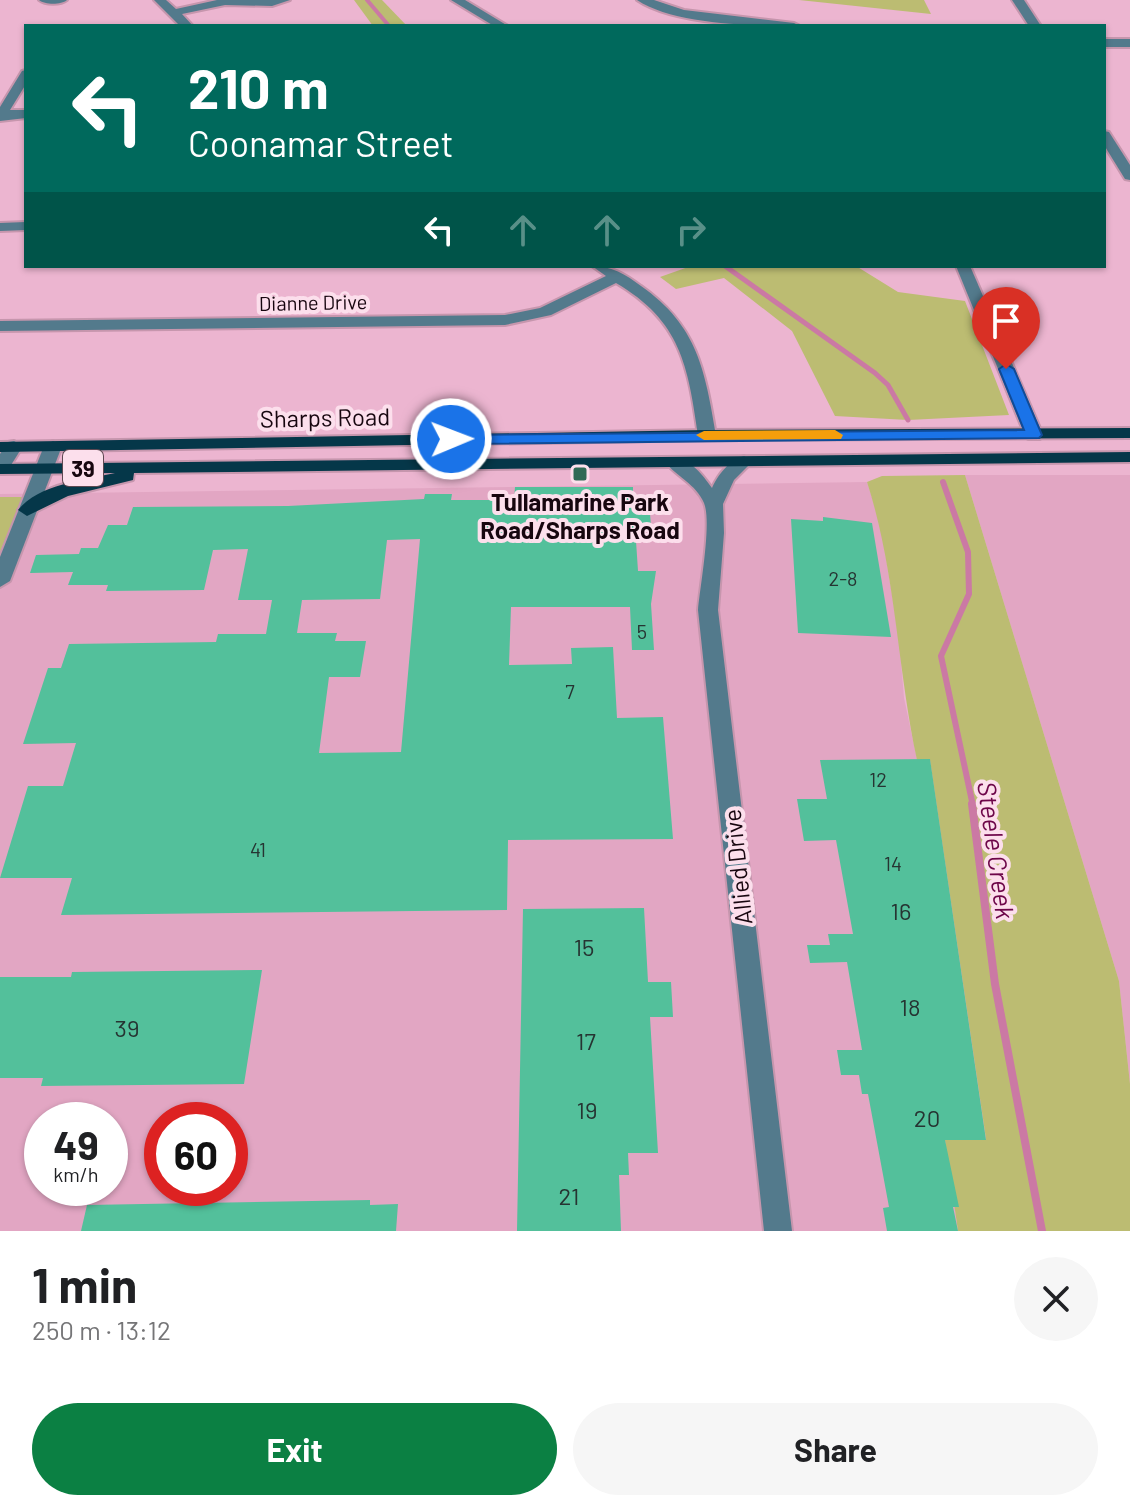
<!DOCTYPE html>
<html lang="en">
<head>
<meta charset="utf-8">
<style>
  body { margin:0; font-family:Barlow,sans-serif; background:#f6f6f6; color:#202124; height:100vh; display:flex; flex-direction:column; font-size:30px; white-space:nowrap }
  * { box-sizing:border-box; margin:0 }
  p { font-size:26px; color:#757577 }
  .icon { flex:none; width:44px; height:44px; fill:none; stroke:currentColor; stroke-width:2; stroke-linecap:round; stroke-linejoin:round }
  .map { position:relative; height:1231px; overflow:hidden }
  .side { display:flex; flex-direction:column; background:#fff; flex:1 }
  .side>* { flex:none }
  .guide { position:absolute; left:24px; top:24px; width:1082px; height:244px; border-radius:0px; box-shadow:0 2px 6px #0004; background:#00695c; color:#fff; overflow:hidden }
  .speed { position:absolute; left:24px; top:1102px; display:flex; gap:16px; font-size:40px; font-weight:700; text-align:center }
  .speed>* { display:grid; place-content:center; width:104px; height:104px; border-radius:50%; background:#fff; box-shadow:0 2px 6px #0004; line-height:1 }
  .speed small { font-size:20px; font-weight:400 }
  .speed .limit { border:12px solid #d22; background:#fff; color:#111 }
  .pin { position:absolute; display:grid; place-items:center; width:68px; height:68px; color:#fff; margin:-82px -34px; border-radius:50% 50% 50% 0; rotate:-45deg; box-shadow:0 0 8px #0007 }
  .pin .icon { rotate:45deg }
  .me { position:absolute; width:88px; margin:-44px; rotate:89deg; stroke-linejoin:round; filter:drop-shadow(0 0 6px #0008) }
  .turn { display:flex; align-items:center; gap:28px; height:168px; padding:0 32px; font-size:36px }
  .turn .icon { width:104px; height:104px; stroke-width:2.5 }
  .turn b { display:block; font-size:56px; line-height:68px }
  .lanes { display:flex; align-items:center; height:76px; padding:0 32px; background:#0003; justify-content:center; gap:40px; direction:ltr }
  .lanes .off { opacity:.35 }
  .round { display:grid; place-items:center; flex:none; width:84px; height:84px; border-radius:42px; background:#f6f6f6 }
  .head { display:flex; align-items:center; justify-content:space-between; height:136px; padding:0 32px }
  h1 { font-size:48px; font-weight:700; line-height:60px }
  .action { display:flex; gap:16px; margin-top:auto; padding:16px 32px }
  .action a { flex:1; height:92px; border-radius:48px; background:#0b8043; color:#fff; font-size:32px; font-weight:700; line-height:92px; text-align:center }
  .action a+a { background:#f6f6f6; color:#202124 }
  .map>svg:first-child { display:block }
  .built { fill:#e2a6c3; fill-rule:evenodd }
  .green { fill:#bcbc72 }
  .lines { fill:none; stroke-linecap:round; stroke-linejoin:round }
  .stream-far3 { stroke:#cb79a4; stroke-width:4 }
  .stream-far2 { stroke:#cb79a4; stroke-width:5 }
  .stream-far1 { stroke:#cb79a4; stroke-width:6 }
  .stream { stroke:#cb79a4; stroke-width:8 }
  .building { fill:#53c09b; fill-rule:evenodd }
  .minor-casing { stroke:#c696ad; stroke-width:4 }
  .major-casing { stroke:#c696ad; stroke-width:4 }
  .minor { fill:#537a8c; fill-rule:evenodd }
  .major { fill:#053749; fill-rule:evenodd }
  .route { fill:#1a73e8; stroke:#114b97; stroke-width:2 }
  .slow { fill:#f59e0b }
  .poi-dot { fill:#2f6b56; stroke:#fcdfec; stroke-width:3 }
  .labels { text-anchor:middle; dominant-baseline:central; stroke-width:8; stroke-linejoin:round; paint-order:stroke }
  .far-street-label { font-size:20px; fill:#17060f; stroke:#fcdfec }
  .number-label { font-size:20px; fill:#263432 }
  .shield { fill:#fcdfec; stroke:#5c4751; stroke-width:2 }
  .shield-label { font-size:22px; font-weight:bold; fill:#17060f }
  .street-label { font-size:24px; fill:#17060f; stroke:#fcdfec }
  .poi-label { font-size:24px; font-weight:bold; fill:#17060f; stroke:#fcdfec }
  .near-number-label { font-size:24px; fill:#263432 }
  .water-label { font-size:26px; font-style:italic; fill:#6d0649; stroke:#fcdfec }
</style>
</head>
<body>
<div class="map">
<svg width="1130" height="1231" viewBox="0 0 1130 1231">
  <rect width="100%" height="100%" fill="#ecb5d0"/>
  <!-- built -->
  <g class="built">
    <path d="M965,475H1130V1084L1119,981Z"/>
    <path d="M867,482L880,522L899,637L904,698L917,759H930L986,1140H946L958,1231H0V494ZM42,1120H110V1188H42ZM162,1120H230V1188H162Z"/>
  </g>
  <!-- green -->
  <g class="green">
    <path d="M354,0H382L407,26H373Z"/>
    <path d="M799,0H924L931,14Z"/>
    <path d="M691,266H856L898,292L965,301L1009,415L908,420L835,416L792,331L724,278L676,289L660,277Z"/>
    <path d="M965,475L1119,981L1130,1084V1231H958L945,1140L986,1139L930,760H917C897,667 896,572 867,482L882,476Z"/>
    <path d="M0,497H23L0,552Z"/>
  </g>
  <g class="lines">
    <!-- stream-far3 -->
    <path class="stream-far3" d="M367,0L389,26"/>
    <!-- stream-far2 -->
    <path class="stream-far2" d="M725,266L875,373L888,385L908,420"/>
    <!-- stream-far1 -->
    <path class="stream-far1" d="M943,482L968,552L969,594L941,656L973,806"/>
    <!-- stream -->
    <path class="stream" d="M972,804L995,984L1042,1231"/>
  </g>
  <!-- building -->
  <g class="building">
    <path d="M515,487H633V494L649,501L651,526H635L638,571H656L651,604L654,650H632L630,607H511L509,665L572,664L571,648L613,647L617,718L663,717L673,839L508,840L507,910L61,915L72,878H0L28,786H63L76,743L23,744L48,668H61L69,644L216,642L218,634H266L272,600H238L248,549L213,550L204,590L106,591L108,585H68L73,572L30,573L36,555L79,554L81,548H98L108,525H127L133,507L288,506L424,499L425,494H452L451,500H514ZM420,539L401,752L319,753L329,677H360L366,641H335L337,633H297L302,600L380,599L387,540Z"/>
    <path d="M823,517L872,523L891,637L798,633L791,519L823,521Z"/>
    <path d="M930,759L986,1140H945L959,1207H953L958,1231H887L883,1208L889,1207L868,1094H862L859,1075H841L837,1050H862L847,962L810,963L807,945H830L828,934H853L836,840L804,841L797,799H827L820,760Z"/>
    <path d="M644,908L648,982H671L673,1017H650L658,1153H628L629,1175H619L621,1231H517L523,909Z"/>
    <path d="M262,970L244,1084L41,1086L43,1078H0V977H71L72,972Z"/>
    <path d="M370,1200V1205L398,1204L396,1231H81L87,1205Z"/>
  </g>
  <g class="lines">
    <defs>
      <g id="minor">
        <path d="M39,0H67C61,5 45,5 39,0Z"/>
        <path d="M154,0H166L176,9L217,0H290L272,6L225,5L182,14L193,26H180Z"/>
        <path d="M451,0H465L508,26H494Z"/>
        <path d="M637,0H654L684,10L794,23L800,26C756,26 674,25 637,0Z"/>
        <path d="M1012,0H1024L1041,26H1029Z"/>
        <rect x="1104" y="39" width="26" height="8"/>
        <path d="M26,70V84L10,110H26V118L0,121V107L22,71Z"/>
        <path d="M1104,131L1109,132L1130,165V180L1125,179L1104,145Z"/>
        <path d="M26,222V230L0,231V223Z"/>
        <path d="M592,266C612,266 625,274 641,286C698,326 705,371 716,435L713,439H701L698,435C688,366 681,321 616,283L551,315L505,325L0,331V321L505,315L540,308L606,276Z"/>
        <path d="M956,266H970L1043,435L1040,439H1028L1025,435Z"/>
        <path d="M14,441L23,446L6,473L0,474V454L8,442Z"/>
        <path d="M53,441L62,446L10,581L0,587V557L44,446Z"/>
        <path d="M744,456L753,461L734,480L723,504L724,533L718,610L792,1231H764L698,610C700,587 712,522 704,503C696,484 677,477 665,462L668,458C687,454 702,474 712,488C718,475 729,460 744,456Z"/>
      </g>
      <g id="major">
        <path d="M1130,428V438L707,440L0,452V442L707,430Z"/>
        <path d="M1130,452V462L134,473L133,480L68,496L27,516L18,510C39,484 84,480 115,473L0,474V464Z"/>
      </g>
    </defs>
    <!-- minor casing -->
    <use href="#minor" class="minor-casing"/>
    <!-- major casing -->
    <use href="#major" class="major-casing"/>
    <!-- minor -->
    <use href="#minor" class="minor"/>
    <!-- major -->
    <use href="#major" class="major"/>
  </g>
  <!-- route -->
  <path class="route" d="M1006,364L1014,369L1042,435L1039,438L451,444L443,439L451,435L1024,430L999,369Z"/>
  <!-- slow -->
  <path class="slow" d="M835,430L843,435L841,439L704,440L696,435L704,431Z"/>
  <!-- markers -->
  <rect class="poi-dot" x="572" y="466" width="16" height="16" rx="4"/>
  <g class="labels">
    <!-- far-street labels -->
    <g class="far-street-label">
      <text transform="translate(313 302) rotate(-1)">Dianne Drive</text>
    </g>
    <!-- number labels -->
    <g class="number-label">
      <text x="843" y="578">2-8</text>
      <text x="642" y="631">5</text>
      <text x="570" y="691">7</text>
      <text x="878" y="779">12</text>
      <text x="258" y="849">41</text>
      <text x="893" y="863">14</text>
    </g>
    <!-- shield labels -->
    <rect class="shield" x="63" y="450" width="40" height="36" rx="6"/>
    <g class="shield-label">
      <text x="83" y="468">39</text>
    </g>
    <!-- street labels -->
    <g class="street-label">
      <text transform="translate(325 417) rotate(-1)">Sharps Road</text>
      <text transform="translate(737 867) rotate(-96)">Allied Drive</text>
    </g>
    <!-- poi labels -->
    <g class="poi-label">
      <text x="580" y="501">Tullamarine Park<tspan x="580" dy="28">Road/Sharps Road</tspan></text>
    </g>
    <!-- near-number labels -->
    <g class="near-number-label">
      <text x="901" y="910">16</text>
      <text x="584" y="946">15</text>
      <text x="910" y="1006">18</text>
      <text x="127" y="1027">39</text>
      <text x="586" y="1040">17</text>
      <text x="587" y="1109">19</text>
      <text x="927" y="1117">20</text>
      <text x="569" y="1195">21</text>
    </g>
    <!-- water labels -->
    <g class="water-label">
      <text transform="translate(997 850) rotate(82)">Steele Creek</text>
    </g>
  </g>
</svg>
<div class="speed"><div>49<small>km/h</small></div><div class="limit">60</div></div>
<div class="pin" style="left:1006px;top:369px;background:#d93025"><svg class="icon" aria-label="arrive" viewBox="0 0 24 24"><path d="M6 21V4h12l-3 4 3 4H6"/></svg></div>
<svg class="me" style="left:451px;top:439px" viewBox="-20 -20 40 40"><circle r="17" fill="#1a73e8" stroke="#fff" stroke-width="3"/><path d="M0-11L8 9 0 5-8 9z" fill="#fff"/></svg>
<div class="guide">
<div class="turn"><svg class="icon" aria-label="left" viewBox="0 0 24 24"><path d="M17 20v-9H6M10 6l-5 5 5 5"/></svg><div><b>210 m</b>Coonamar Street</div></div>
<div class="lanes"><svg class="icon" aria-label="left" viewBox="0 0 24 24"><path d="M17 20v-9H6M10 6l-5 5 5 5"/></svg><svg class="icon off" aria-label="ahead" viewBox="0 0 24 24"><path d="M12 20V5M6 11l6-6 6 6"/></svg><svg class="icon off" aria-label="ahead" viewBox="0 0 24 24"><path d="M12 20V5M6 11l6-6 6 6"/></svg><svg class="icon off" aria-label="right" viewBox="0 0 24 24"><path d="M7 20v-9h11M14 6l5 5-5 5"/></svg></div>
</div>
</div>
<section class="side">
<div class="head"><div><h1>1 min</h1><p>250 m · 13:12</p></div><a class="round"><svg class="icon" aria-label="close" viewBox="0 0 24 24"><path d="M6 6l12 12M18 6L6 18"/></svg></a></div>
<div class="action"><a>Exit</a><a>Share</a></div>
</section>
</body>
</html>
